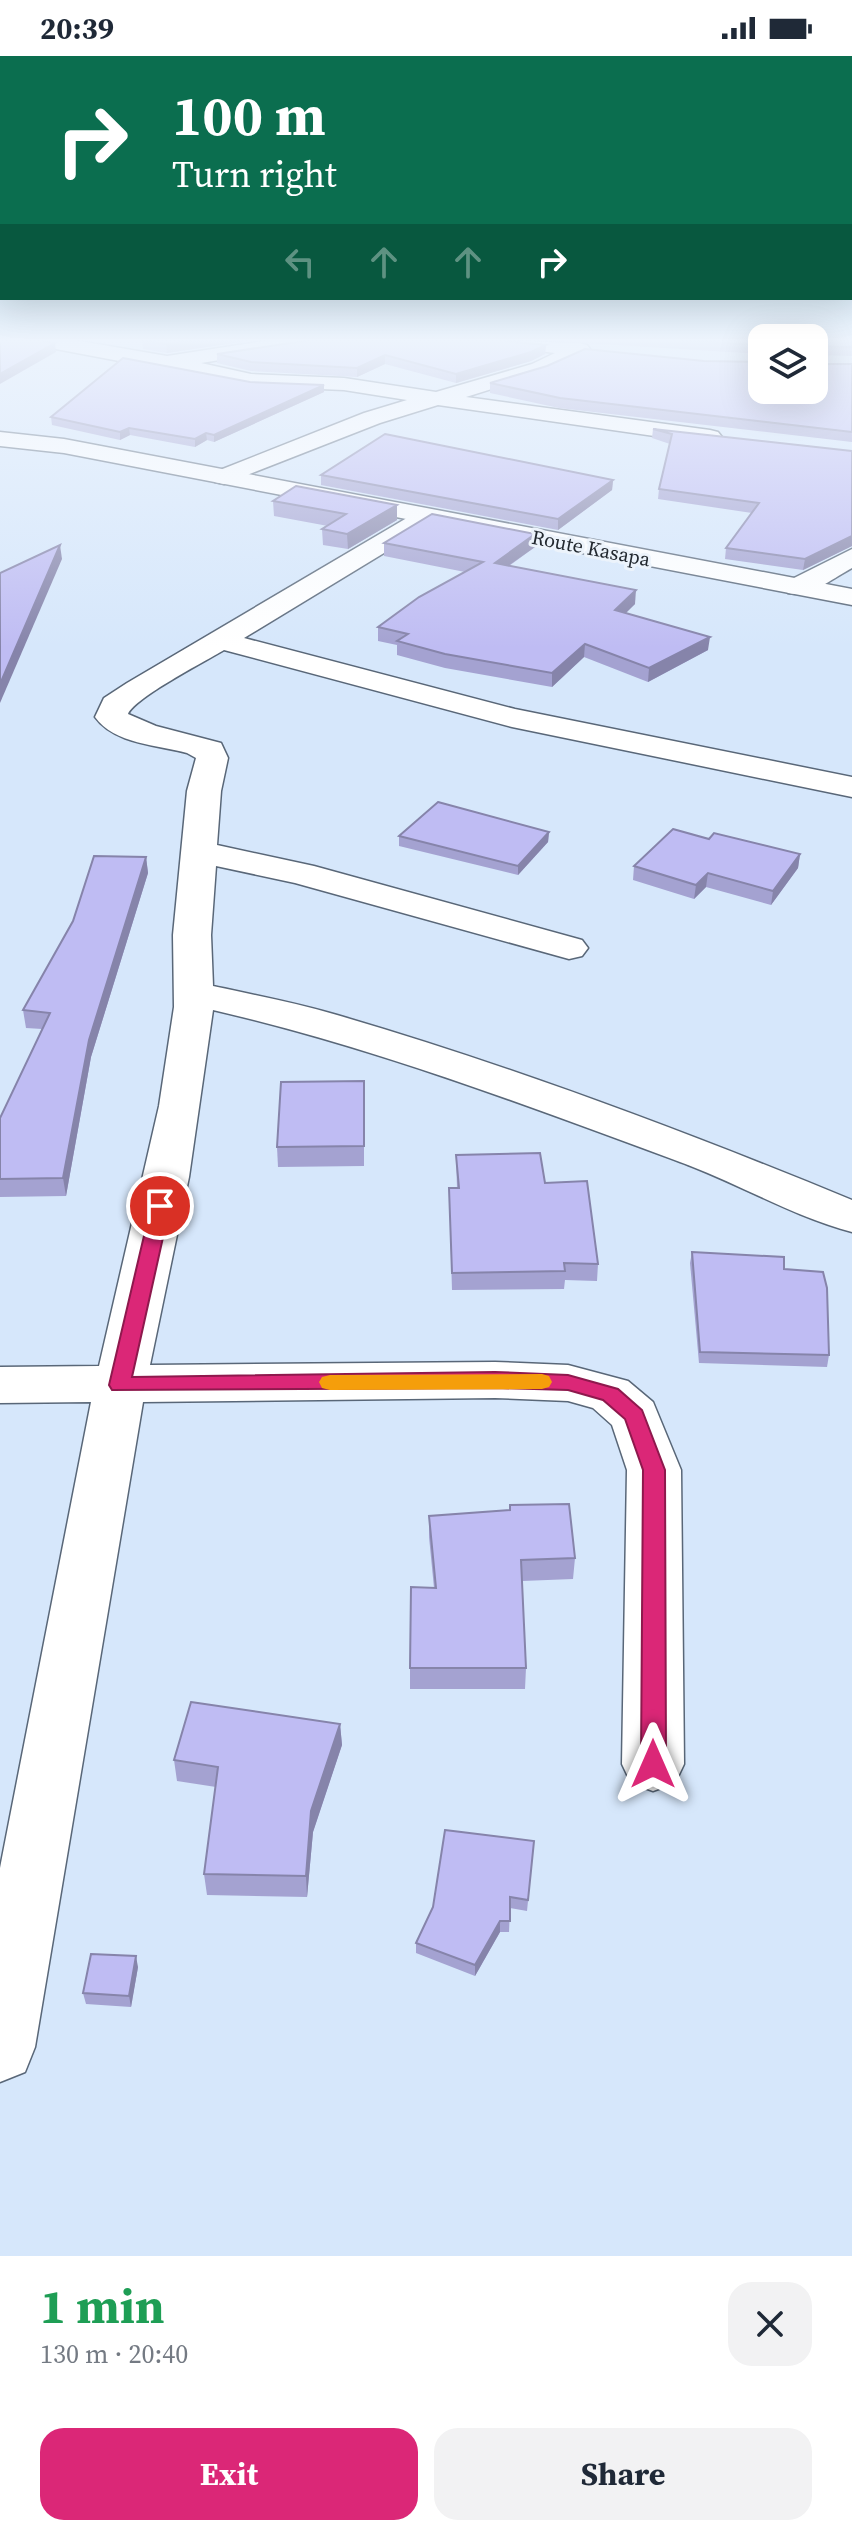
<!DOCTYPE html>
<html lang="en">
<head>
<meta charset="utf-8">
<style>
  body { margin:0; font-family:"Source Serif 4",serif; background:#f2f2f3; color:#1f2937; height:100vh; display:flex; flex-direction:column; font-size:30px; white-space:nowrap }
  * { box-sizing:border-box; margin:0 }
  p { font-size:26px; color:#747a83 }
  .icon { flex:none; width:44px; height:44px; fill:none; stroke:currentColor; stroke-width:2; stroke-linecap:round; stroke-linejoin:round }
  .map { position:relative; height:2200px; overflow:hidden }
  .details { display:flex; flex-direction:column; background:#fff; flex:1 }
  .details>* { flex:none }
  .guide { position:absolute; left:0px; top:0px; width:852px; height:244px; box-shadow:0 8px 32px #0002; background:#0b6e4f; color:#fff; overflow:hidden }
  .tools { position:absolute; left:748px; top:268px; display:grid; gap:16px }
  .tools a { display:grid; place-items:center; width:80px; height:80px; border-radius:16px; background:#fff; box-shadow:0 8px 32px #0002; font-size:40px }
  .pin { position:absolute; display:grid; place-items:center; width:68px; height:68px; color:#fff; margin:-34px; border:4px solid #fff; border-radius:50%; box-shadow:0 2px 8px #0007 }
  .me { position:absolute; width:88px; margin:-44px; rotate:0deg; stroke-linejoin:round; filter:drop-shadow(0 0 6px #0008) }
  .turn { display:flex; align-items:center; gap:28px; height:168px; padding:0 40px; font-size:36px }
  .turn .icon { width:104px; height:104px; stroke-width:2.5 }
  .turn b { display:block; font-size:56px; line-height:68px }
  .lanes { display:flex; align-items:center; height:76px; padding:0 40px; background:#0003; justify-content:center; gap:40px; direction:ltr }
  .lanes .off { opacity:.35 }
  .round { display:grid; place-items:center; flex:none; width:84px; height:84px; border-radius:24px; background:#f2f2f3 }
  .headline { display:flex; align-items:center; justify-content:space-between; height:136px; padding:0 40px }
  h1 { font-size:48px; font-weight:700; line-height:60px; color:#1e9e55 }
  .action { display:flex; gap:16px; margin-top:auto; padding:16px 40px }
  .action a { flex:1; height:92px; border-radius:24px; background:#db2777; color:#fff; font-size:32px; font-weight:700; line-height:92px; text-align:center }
  .action a+a { background:#f2f2f3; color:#1f2937 }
  .status { display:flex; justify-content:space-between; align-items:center; height:56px; padding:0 40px; background:#fff; direction:ltr }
  .status svg { height:22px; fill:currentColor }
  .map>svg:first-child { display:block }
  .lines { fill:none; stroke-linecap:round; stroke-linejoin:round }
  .minor-casing { stroke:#596778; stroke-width:3 }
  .secondary-casing { stroke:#596778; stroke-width:3 }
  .minor { fill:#fff; fill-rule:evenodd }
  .secondary { fill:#fff; fill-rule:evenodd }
  .wall { fill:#a4a2d1 }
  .shaded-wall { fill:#8684aa }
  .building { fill:#bfbcf3; stroke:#8684aa; stroke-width:2 }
  .route { fill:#db2777; stroke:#8e194d; stroke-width:2 }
  .slow { fill:#f59e0b }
  .labels { text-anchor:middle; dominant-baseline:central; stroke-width:6; stroke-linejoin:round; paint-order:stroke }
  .far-street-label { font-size:20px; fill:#232930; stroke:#ecf3fb }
</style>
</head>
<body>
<div class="status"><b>20:39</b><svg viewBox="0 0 49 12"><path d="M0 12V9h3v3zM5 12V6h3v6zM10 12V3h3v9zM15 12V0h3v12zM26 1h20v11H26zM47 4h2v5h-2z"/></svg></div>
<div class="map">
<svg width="852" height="2200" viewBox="0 0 852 2200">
  <rect width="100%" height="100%" fill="#d6e7fb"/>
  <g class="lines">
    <defs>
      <g id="minor">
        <path d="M30,284H74L167,300L271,284H319L309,290L201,307L251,318L344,322L436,336L532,308L555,297L498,290L488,284L580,287L587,289L590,293L587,297L546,316L466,341L710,374L718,376L722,381L718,386L710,388L438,349L380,367L224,428L215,426L212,421L215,416L364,357L407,344L344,334L251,330L40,290Z"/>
        <path d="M426,453L435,456L439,461L435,466L244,582L515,653L852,721V741L512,671L224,594C204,606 136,641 128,658L156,670L221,687L228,702L221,735L217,789L314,810L582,884L588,892L582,900L569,903L295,827L216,810L211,879L213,930C254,939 297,947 337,959C512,1010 684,1075 852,1144V1176C795,1161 743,1130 688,1109C532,1051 376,992 213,954L189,1121L150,1309L495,1306L568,1309L628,1325L653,1346L681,1414L684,1708L675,1727L653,1735L631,1727L622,1708L627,1414L612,1369L593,1352L568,1345L495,1342L143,1346L35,1991L25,2016L0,2026V1812L91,1346L0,1347V1311L99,1310L159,1050L174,951L173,879L187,735L196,702L187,697C158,689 114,688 95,661L104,642L127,627L417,456Z"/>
        <path d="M852,493V512C833,522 810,542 788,537L784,531L788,525Z"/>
      </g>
      <path id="secondary" d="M0,376L64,383L852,533V549L64,397L0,390Z"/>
    </defs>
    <!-- minor casing -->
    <use href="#minor" class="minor-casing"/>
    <!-- secondary casing -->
    <use href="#secondary" class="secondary-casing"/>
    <!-- minor -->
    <use href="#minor" class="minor"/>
    <!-- secondary -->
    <use href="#secondary" class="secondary"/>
  </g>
  <!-- wall -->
  <g class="wall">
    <path d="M142,284H253L167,297L143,293Z"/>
    <path d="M534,284H762V298Z"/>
    <path d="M814,284H852V300L814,299Z"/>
    <path d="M546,289L545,298L531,305L456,327L385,308L357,321L251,315L217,307V298Z"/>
    <path d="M704,305L852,308V386L559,352L490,337V327Z"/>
    <path d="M250,326L324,329V336L214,386L207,384L195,391L130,379L120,384L52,369L51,361Z"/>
    <path d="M653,373L852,395V490L803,514L725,503L726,492L752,457L658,443L659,433L670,388L652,382Z"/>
    <path d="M321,419L613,424L612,434L558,474L321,429Z"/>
    <path d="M273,445L397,449V464L348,493L323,489L322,473L328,470L274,460Z"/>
    <path d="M384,487L535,491L509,510L635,548L625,557L708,594L648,626L584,601L552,631L445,612L397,599V589L378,585V571L465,516L384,500Z"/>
    <path d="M549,776L548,786L518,819L399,790V780Z"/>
    <path d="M709,783L800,798L798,812L771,849L706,831L694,843L633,824L634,810Z"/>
    <path d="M146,801L148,817L91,1001L66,1140L0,1141V1062L42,973L26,972L23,954Z"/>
    <path d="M364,1025V1110L278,1111L277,1091Z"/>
    <path d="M456,1099L545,1127L598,1208L597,1225L565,1224L564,1233L452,1234L449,1132H457Z"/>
    <path d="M692,1196L784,1213L829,1299L827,1311L699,1307L690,1207Z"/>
    <path d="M429,1460L575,1502L573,1523L522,1525L526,1612L525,1633H410V1612L434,1532L429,1481Z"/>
    <path d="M340,1668L342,1689L313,1776L307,1841L207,1839L204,1818L216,1731L177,1725L174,1704Z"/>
    <path d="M534,1785L527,1855L510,1852L509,1876H500L475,1920L416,1897V1887Z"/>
    <path d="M138,1911L131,1951L86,1948L83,1937Z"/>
  </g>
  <!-- shaded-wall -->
  <g class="shaded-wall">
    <path d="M194,284H253L167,297L166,288Z"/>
    <path d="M55,287L56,296L0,328V318Z"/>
    <path d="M546,289L545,298L531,305L456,327V318Z"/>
    <path d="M385,299V308L357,321V312Z"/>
    <path d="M324,329V336L214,386V379Z"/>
    <path d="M129,372L130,379L120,384V376Z"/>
    <path d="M206,377L207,384L195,391V383Z"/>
    <path d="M613,424L612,434L558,474V463Z"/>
    <path d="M397,449V464L348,493L347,478Z"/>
    <path d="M535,478V491L494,520L495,507Z"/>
    <path d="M852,480V490L803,514L805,503Z"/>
    <path d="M60,489L62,503L0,647V628Z"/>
    <path d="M636,534L635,548L615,568V554Z"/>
    <path d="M710,581L708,594L648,626L649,612Z"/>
    <path d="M585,588L584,601L552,631V617Z"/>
    <path d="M549,776L548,786L518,819V810Z"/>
    <path d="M800,798L798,812L771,849L773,835Z"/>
    <path d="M146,801L148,817L91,1001L66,1140L63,1122L89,984Z"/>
    <path d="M708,817L706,831L694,843L696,829Z"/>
    <path d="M340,1668L342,1689L313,1776L307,1841L306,1820L311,1755Z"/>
    <path d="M500,1865V1876L475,1920V1909Z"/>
    <path d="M136,1900L138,1911L131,1951L129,1940Z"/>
  </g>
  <!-- building -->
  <g class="building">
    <path d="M0,284H38L55,287L0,318Z"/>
    <path d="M142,284H194L166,288Z"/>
    <path d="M310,284H497L546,289L531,296L456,318L385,299L357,312L251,306L217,298Z"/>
    <path d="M680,284H762V289Z"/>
    <path d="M814,284H852V291L815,290L814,291Z"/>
    <path d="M585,293L704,305L762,306V334H814V302L815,308H852V376L560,342L490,327L547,310Z"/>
    <path d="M123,302L250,326L324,329L214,379L206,377L195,383L129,372L120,376L51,361Z"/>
    <path d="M653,373L852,395V480L805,503L726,492L759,447L659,433L672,378Z"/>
    <path d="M385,378L613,424L558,463L321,419Z"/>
    <path d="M296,430L397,449L347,478L322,473L346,458L273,445Z"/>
    <path d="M432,458L535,478L495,507L636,534L615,554L710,581L649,612L585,588L552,617L445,598L397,585L408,578L378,571L419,541L483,506L384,487Z"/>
    <path d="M60,489L0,628V517Z"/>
    <path d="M438,746L549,776L518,810L399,780Z"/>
    <path d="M673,773L709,783L714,777L800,798L773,835L708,817L696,829L634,810Z"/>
    <path d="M94,800L146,801L89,984L63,1122L0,1123V1062L50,957L23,954L73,865Z"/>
    <path d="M364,1025V1090L277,1091L281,1026Z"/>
    <path d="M540,1097L545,1127L587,1125L598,1208L564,1207L565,1215L452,1217L449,1132H459L456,1099Z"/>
    <path d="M692,1196L784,1201V1213L823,1216L827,1232L829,1299L700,1296Z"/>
    <path d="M569,1448L575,1502L521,1504L526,1612H410L411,1531L436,1532L429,1460L510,1454V1449Z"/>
    <path d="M191,1646L340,1668L311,1755L306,1820L204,1818L218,1711L174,1704Z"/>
    <path d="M445,1774L534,1785L528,1844L510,1841V1865H500L475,1909L416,1887L433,1851Z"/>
    <path d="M91,1898L136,1900L129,1940L83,1937Z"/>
  </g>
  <!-- sky -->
  <linearGradient id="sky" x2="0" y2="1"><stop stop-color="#74b4d0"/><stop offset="0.48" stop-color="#edf4fd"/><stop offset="1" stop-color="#edf4fd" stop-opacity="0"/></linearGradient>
  <rect width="852" height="592" fill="url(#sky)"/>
  <!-- route -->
  <path class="route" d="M160,1144L170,1150L132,1321L495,1316L568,1319L618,1333L642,1354L665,1414L666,1708L662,1716L653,1720L644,1716L641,1708L643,1414L625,1363L603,1344L568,1334L495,1332L112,1334L109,1329L151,1150Z"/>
  <!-- slow -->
  <path class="slow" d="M542,1318L549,1320L552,1326L549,1331L542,1333L330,1334L322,1332L319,1326L322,1321L330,1319Z"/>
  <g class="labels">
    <!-- far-street labels -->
    <g class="far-street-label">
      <text transform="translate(591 492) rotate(11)">Route Kasapa</text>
    </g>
  </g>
</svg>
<div class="tools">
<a><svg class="icon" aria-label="layers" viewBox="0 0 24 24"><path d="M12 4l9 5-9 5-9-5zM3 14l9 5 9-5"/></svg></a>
</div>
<div class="pin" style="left:160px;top:1150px;background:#d93025"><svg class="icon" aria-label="arrive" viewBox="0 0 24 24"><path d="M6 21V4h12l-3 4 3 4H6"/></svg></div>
<svg class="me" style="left:653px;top:1708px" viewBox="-20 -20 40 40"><path d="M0-17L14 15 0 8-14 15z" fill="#db2777" stroke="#fff" stroke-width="4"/></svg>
<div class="guide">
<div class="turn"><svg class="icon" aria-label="right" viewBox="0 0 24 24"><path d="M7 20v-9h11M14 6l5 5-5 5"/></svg><div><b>100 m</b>Turn right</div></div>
<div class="lanes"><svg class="icon off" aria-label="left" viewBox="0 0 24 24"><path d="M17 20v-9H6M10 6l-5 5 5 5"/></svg><svg class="icon off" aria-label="ahead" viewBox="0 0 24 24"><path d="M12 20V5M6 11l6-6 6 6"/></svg><svg class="icon off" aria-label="ahead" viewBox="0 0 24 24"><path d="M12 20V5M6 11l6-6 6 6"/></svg><svg class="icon" aria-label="right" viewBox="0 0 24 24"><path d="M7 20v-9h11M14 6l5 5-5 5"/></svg></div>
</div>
</div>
<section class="details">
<div class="headline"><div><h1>1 min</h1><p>130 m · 20:40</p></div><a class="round"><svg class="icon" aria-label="close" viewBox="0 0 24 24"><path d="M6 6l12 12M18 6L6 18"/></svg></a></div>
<div class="action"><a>Exit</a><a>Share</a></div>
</section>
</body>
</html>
